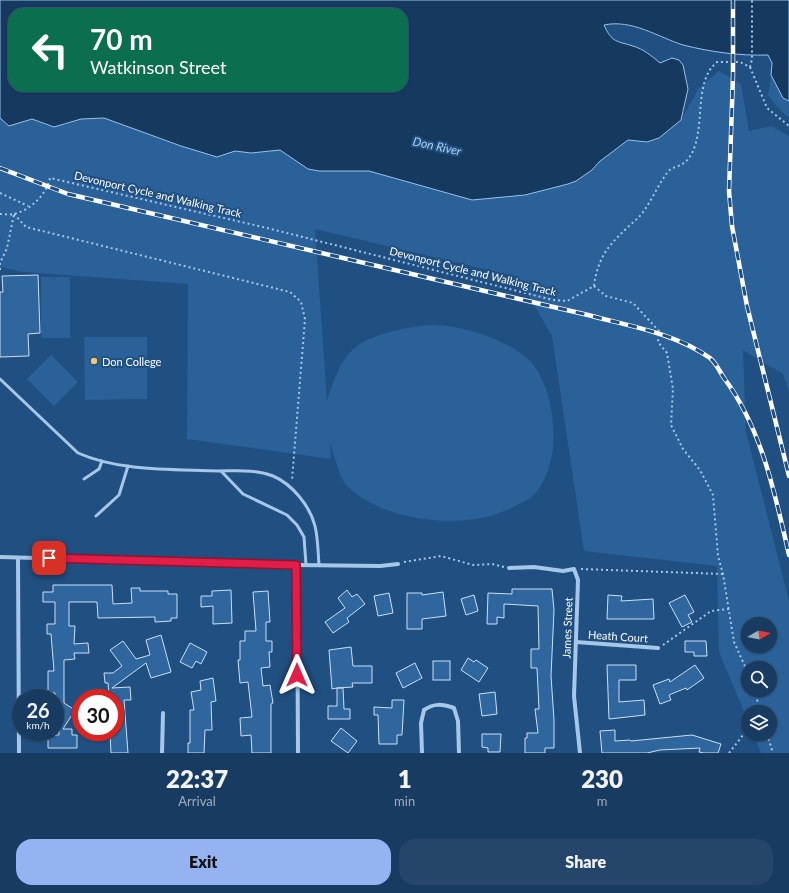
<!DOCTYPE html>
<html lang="en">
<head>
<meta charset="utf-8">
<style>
  body { margin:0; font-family:Lato,sans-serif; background:#25466a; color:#f1f3f6; height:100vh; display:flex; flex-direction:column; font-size:15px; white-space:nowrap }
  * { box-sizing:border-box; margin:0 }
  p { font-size:13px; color:#9fadbd }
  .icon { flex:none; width:22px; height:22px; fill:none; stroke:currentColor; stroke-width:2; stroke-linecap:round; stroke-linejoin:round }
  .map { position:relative; height:753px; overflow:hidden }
  .sheet { display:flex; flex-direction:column; background:#183b61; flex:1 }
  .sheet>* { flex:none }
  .top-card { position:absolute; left:8px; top:8px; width:400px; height:84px; border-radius:16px; box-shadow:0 1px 3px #0004,0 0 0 1px #365576; background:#0b6e4f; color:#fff; overflow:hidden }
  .needle { width:26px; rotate:81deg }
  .fabs { position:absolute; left:741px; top:617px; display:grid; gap:8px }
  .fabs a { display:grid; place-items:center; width:36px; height:36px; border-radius:50%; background:#183b61; box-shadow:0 1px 3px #0004,0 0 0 1px #365576; font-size:20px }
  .speed { position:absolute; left:12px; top:689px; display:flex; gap:8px; font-size:20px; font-weight:700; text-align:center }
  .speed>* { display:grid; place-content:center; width:52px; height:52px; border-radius:50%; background:#183b61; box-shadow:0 1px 3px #0004,0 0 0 1px #365576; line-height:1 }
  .speed small { font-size:10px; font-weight:400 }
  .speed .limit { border:6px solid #d22; background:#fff; color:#111 }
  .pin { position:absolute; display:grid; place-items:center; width:34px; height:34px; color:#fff; margin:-17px; border-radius:8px; box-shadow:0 2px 6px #0006 }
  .me { position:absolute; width:44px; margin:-22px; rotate:0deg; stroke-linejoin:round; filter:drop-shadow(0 0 3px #0008) }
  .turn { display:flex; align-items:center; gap:14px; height:84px; padding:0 16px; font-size:18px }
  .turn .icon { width:52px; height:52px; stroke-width:2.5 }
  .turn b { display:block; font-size:28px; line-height:34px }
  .eta { display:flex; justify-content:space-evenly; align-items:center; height:68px; text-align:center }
  .eta b { font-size:24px; font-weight:800; line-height:28px }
  .action { display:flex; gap:8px; margin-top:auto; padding:8px 16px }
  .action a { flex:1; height:46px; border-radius:16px; background:#95b2f1; color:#111; font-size:16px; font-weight:800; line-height:46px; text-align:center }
  .action a+a { background:#25466a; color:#f1f3f6 }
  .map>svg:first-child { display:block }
  .green { fill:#2a6199; fill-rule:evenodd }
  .water { fill:#163960; stroke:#99c2ea; fill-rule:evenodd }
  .building { fill:#30669e; stroke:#cae0f6 }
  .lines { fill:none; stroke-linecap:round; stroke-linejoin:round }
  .path { stroke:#a6c7e8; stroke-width:2; stroke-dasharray:2 3; stroke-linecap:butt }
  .lane { stroke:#a6c7e8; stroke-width:3 }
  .street { stroke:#a6c7e8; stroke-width:4 }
  .rail-casing { stroke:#fff; stroke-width:4.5 }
  .rail { stroke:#204f81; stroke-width:3; stroke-dasharray:9; stroke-linecap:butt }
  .route-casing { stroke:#92132f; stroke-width:10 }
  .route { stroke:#e11d48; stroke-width:7 }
  .poi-dot { fill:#f6c566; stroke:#204f81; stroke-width:1.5 }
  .labels { text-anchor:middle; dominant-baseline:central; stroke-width:4; stroke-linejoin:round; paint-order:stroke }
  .street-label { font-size:11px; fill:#fff; stroke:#204f81 }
  .poi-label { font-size:11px; fill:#fff; stroke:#204f81; text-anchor:start }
  .water-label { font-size:12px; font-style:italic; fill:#b1d1f0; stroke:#204f81 }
</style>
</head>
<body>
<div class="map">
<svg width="789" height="753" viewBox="0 0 789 753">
  <rect width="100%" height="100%" fill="#204f81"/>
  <!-- green -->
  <g class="green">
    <path d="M719,71L741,84L749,131L771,126L789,136V392L783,374L743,350L746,432L789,601V753H761L753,734H770V712H748V721L719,652L717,566L584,551L552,336L518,277L315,229L327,400C335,379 340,357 361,343C378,333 415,325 435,325C464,326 509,340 530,361C550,382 557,426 552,455C549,470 544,483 534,495C530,499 523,502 517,505C471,532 385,524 346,485C339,477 334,453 330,443L331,459L187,439L188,284L23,272L0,267V118L9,126L32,119L48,126L65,125L81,119L104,118L181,146L217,157L235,151L251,153L280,150L308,169L319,171H369L472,200L592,170L599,162L628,140L647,142L681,120L699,88ZM748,624H770V646H748ZM748,668H770V690H748Z"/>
    <path d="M771,75L783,98L789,101V117L786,116L768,96Z"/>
    <rect x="41" y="277" width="29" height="61"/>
    <path d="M84,337H147V399L85,400Z"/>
    <path d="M51,355L78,382L54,406L27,379Z"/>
  </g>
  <!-- water -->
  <path class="water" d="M0,0H789V101L783,98L771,75L772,63L768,55C740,56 711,52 683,45C658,37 632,19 604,25C612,43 617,41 633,46C643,49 652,56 660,63L672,58L679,60L683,65L688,89L681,120L659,138L647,142L628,140L599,162L592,170L576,181L568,184L525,195L472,200L369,171H319L308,169L280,150L251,153L235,151L217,157L181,146L104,118L81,119L54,127L32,119L9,126L0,118ZM13,13H403V87H13Z"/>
  <!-- building -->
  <g class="building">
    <path d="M38,275L40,333L28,334L29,356L0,357V292H3L2,276Z"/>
    <path d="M53,585H112L113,604L132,603L131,588H140V591H168V594H177V618H171V621L155,622V617L98,618L97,602H69V626H75L74,644L88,643L89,653H74L75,659L64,660V703L75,710L63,729H72V735H77V748H48V735H59V718L55,716V693H48V671H54L51,634H47V624H55V602H43V592H53Z"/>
    <path d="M512,589H552L554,610L551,676L554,720V748H545V753H525V738H527V733H538L535,709H539L537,668H531V649H539L538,606L504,604V618L497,617V624H487L488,593L512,594Z"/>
    <path d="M231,590L232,623L213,624V606L201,607V596H212V591Z"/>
    <path d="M347,590L352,597L357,594L365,604L347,618L349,622L333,633L325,622L345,608L338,598Z"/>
    <path d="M268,591L270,622H266V641H272V652H269L270,667L261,668L263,686L270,685L273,703L271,704V753H252L251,735L241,736L240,718L252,717L248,682L240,683L238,660H240V641H245V631H256L253,592Z"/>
    <path d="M443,592L446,616L422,619V629H407V593H422V595Z"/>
    <path d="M389,593L393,613L378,616L374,596Z"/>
    <path d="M474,595L478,611L466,615L461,599Z"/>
    <path d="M608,595L622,596L621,601L653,599L654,619H607Z"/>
    <path d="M685,595L694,612L688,615L692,622L682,627L669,603Z"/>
    <path d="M161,635L171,672L151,678L146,663L112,688L130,687L131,700H124L128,753H111L110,732H115V698H109L108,683H105L104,673H113L122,666L110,650L123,641L136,659L150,655L146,640Z"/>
    <path d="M685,641H706L707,656H694V652H685Z"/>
    <path d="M190,643L207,652L201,664L196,661L192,668L180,662Z"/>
    <path d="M351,647L353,666H372V683H352L353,687L337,688H343L344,709H350V719H328V706H337V688L332,689L329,650Z"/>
    <path d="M468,658L474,662L476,660L488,668L479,682L461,670Z"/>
    <rect x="433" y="661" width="17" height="19"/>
    <path d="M415,663L422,678L403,688L396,673Z"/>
    <path d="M607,665H636V680H619V702L644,700L645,715L609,719Z"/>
    <path d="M695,665L704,678L687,690L686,688L669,695L671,700L660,704L653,685L669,679L670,682Z"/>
    <path d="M213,678L216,701L211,702L212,730H205L204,753H188V743H190V710H194L191,692L201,690L200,681Z"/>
    <path d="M495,692L497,714L482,716L479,694Z"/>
    <path d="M392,700H404L402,735H397V744H379L378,715H374V707L392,708Z"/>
    <path d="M341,728L357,741L348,753L331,741Z"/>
    <path d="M615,730V741L630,740L631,741L692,735L721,744L718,753H704L699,752L700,748L660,750L647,753H602L600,731Z"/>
    <path d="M482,734H501L500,752H488V748L482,747Z"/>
  </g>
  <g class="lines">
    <!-- path -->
    <g class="path">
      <path d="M750,67L767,108L789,126"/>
      <path d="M0,193L28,206"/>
      <path d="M0,214C4,214 9,215 13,214C30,211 47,194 50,178L267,228L553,300L567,301L594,286"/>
      <path d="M14,214L26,227L290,292L301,302L305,319L292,480"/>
      <path d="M0,270V263L7,248L14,214"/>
      <path d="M594,286L606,296L633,303L659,331L658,342L667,353L673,389L671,425L683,449L700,470L713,495L718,556L723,574L734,642L748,673"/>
      <path d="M594,286C598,257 608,246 628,227C633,222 639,218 643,212C652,200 658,185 667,173C673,164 683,170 692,153C706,125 693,82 717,62H740L750,67L752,59V0"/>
      <path d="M404,562L441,556L473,565L492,564L504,567"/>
      <path d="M581,569L723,574"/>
      <path d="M663,645L711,611L729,609"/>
      <path d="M754,690L761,712"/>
      <path d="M767,734L773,753"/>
      <path d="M729,753L743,735L748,734"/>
    </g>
    <!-- lane -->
    <g class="lane">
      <path d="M0,379L78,453C121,472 173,469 219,471C236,471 256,469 273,476C292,484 310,506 315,526C318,538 318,552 319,565"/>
      <path d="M221,471L243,494L287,515L297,525L304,537L306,565"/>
      <path d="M84,479L99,469L102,461"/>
      <path d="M96,516L119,495L128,466"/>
    </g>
    <!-- street -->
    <g class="street">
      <path d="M0,557L297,565L380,566L398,564"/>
      <path d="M18,558L19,753"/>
      <path d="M297,565L298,753"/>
      <path d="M509,568L534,567L563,571L574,569L578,580L574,696L580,753"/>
      <path d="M576,642L658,648"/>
      <path d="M162,753L163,713"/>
      <path d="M422,753L421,723L424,710C434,703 442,704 454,708L458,721L459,753"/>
    </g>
    <defs>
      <g id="rail">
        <path d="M733,0V76L729,191L732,226L747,306L789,476"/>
        <path d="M0,168L68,194L588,315C629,326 675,333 710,358C716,363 720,372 724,378C762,429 775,494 789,555"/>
      </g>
    </defs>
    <!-- rail casing -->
    <use href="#rail" class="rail-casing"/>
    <!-- rail -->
    <use href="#rail" class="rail"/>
  </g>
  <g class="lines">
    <defs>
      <path id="route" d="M49,558L296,565L297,675"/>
    </defs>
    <!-- route casing -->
    <use href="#route" class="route-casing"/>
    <!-- route -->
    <use href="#route" class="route"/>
  </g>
  <!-- markers -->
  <circle class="poi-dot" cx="94" cy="361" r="4"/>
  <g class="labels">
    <!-- street labels -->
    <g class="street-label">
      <text transform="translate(158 194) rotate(13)">Devonport Cycle and Walking Track</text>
      <text transform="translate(473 271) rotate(14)">Devonport Cycle and Walking Track</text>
      <text transform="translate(567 628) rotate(-88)">James Street</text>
      <text transform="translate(618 636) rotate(4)">Heath Court</text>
    </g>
    <!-- poi labels -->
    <g class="poi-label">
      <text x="102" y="361">Don College</text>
    </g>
    <!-- water labels -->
    <g class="water-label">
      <text transform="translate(437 146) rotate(12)">Don River</text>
    </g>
  </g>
</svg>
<div class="fabs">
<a><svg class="needle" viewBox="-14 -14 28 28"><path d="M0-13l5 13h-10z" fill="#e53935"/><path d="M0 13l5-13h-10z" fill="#9fadbd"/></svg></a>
<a><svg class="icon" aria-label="search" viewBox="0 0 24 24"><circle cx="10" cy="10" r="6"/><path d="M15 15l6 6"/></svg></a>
<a><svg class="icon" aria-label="layers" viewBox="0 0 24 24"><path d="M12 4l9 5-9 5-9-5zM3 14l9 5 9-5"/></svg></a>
</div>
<div class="speed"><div>26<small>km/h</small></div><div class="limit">30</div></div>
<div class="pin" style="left:49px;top:558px;background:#d93025"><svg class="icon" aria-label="arrive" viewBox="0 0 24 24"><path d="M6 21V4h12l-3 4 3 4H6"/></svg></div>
<svg class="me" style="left:297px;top:675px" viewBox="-20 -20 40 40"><path d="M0-17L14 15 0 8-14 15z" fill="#e11d48" stroke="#fff" stroke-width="4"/></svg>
<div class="top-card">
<div class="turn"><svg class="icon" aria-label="left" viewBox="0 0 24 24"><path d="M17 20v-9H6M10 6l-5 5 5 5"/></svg><div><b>70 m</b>Watkinson Street</div></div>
</div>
</div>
<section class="sheet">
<div class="eta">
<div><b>22:37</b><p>Arrival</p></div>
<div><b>1</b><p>min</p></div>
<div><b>230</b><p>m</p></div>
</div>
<div class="action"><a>Exit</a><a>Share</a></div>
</section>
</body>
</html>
